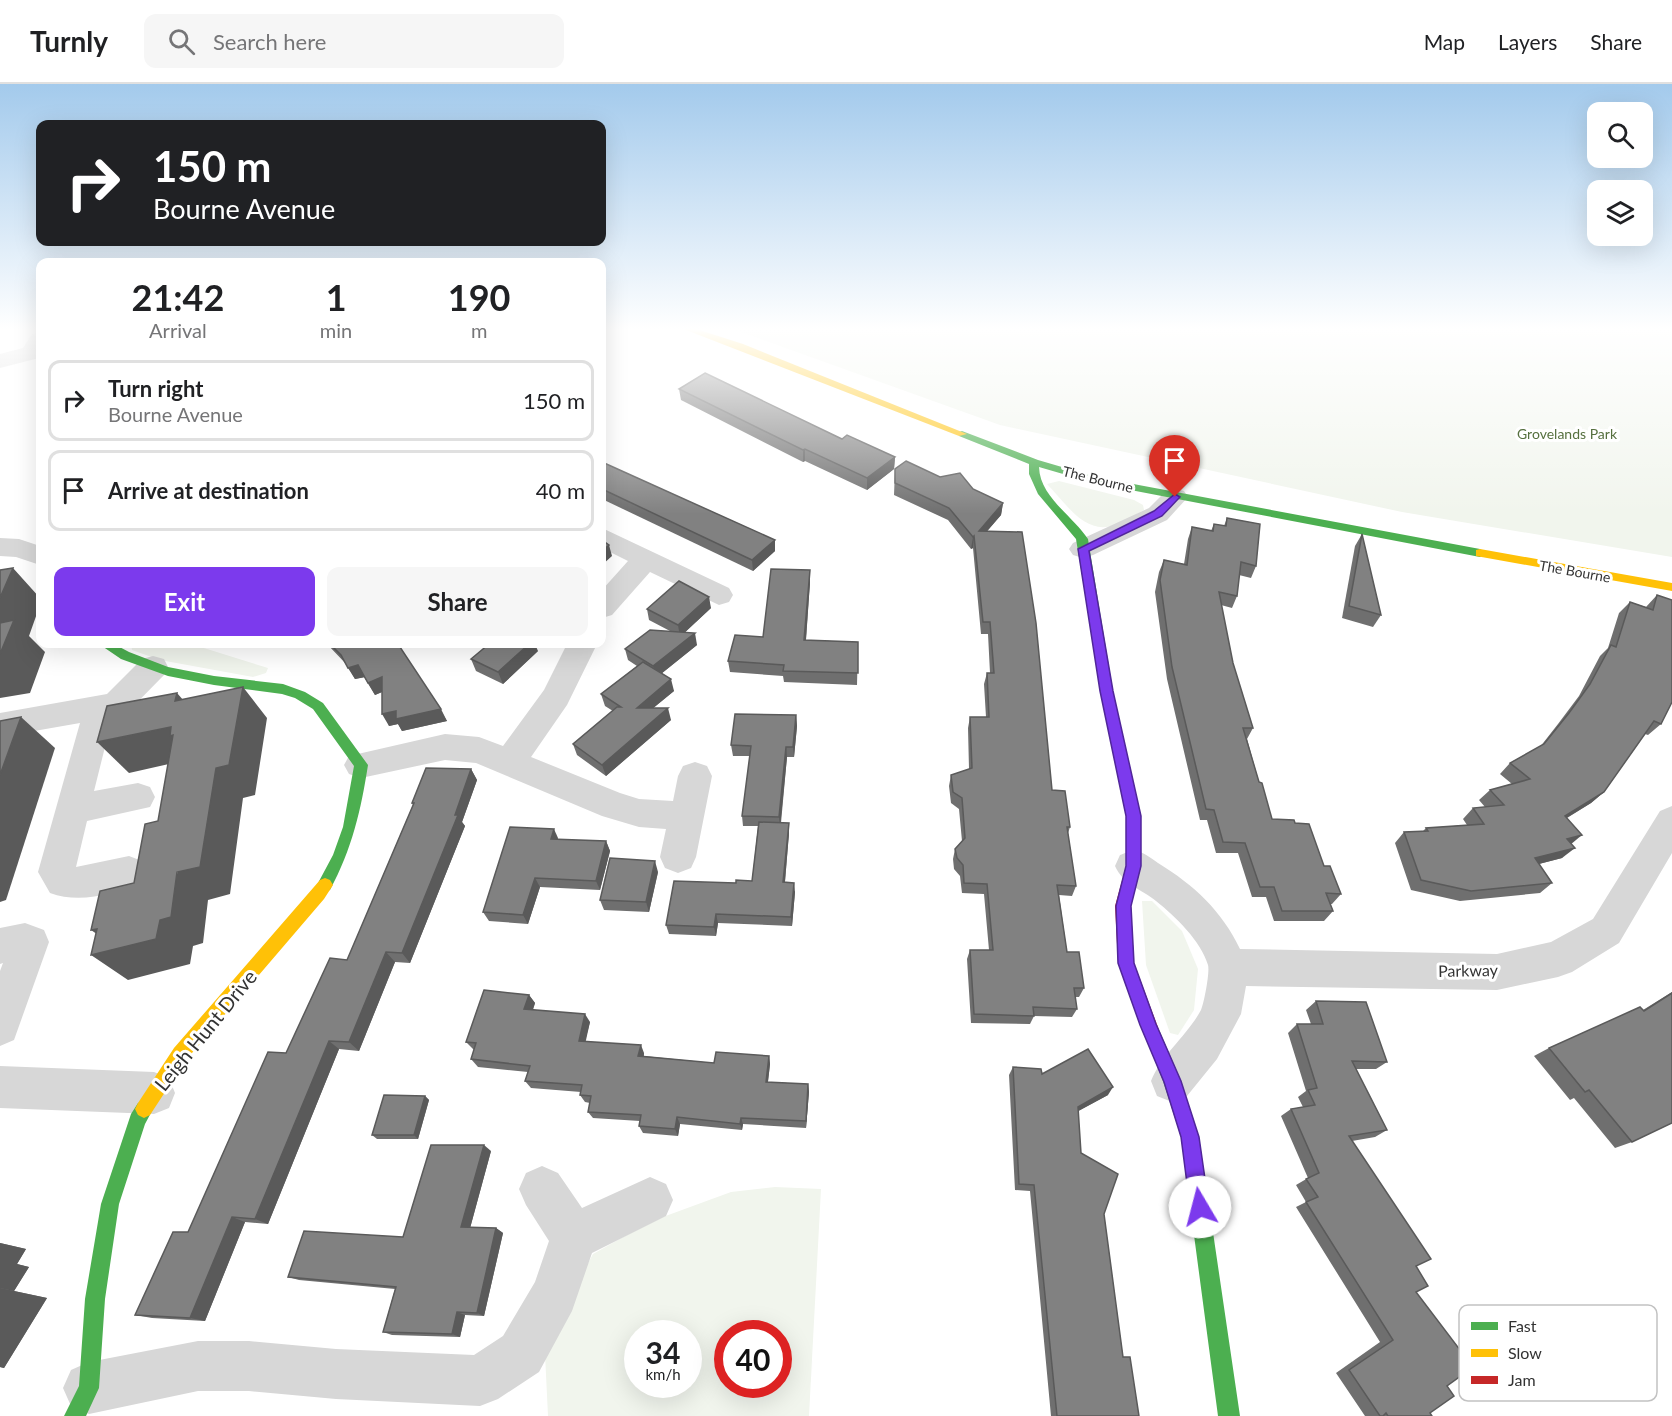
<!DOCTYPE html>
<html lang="en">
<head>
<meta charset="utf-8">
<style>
  body { margin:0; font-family:Lato,sans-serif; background:#f6f6f6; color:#202124; height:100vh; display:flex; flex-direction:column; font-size:22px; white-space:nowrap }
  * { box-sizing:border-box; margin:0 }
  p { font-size:20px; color:#757577 }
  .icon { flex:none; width:33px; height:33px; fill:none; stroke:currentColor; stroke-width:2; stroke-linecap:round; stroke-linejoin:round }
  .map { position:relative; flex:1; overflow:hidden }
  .drawer { position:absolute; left:36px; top:174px; width:570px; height:390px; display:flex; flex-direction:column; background:#fff; border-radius:12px; box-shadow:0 6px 24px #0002 }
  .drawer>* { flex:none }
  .hud { position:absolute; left:36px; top:36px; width:570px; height:126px; border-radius:12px; box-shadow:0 6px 24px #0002; background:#202124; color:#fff; overflow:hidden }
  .fabs { position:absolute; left:1587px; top:18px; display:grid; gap:12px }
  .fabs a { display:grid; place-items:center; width:66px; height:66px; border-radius:12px; background:#fff; box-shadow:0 6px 24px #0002; font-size:30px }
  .speed { position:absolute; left:624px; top:1236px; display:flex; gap:12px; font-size:30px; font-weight:700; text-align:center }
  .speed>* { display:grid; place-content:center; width:78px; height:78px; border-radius:50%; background:#fff; box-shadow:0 6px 24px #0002; line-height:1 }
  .speed small { font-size:15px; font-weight:400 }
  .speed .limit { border:9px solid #d22; background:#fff; color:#111 }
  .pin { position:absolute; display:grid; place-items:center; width:51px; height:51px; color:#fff; margin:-62px -26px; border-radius:50% 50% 50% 0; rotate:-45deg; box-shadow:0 0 6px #0007 }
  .pin .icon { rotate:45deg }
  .me { position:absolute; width:66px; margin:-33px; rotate:352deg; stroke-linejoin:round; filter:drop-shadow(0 0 4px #0008) }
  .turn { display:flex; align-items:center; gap:21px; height:126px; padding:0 18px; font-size:27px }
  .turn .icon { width:78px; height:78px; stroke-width:2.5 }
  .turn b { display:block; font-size:42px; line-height:51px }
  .eta { display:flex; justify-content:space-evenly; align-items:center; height:102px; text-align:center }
  .eta b { font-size:36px; font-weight:700; line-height:42px }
  .cta { display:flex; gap:12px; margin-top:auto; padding:12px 18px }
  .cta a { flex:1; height:69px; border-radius:12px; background:#7c3aed; color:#fff; font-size:24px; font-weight:700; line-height:69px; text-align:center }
  .cta a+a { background:#f6f6f6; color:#202124 }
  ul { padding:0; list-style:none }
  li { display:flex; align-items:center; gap:18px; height:81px; margin:0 12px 9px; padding:0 6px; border:3px solid #e0e0e0; border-radius:12px }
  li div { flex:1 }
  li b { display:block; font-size:22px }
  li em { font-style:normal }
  header { display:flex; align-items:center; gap:36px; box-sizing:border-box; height:84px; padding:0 30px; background:#fff; border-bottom:2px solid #e0e0e0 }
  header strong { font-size:28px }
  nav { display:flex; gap:33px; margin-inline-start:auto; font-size:21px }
  .search { width:420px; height:54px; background:#f6f6f6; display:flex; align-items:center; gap:15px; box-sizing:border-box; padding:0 21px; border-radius:12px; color:#757577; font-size:22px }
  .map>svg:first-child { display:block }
  .green { fill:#f1f5ed; fill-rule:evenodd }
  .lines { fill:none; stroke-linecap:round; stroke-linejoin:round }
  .street { fill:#d7d7d7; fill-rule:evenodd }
  .fast { fill:#4caf50; fill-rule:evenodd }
  .slow { fill:#ffc107; fill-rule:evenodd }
  .jam { fill:#c62828; fill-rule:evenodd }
  .wall { fill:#6f6f6f }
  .shaded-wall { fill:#5a5a5a }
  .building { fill:#818181; stroke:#5a5a5a; stroke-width:1.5 }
  .route { fill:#7c3aed; stroke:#51269a; stroke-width:1.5 }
  .labels { text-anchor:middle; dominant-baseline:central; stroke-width:6; stroke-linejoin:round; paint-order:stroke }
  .far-park-label { font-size:14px; fill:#56703f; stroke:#fff }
  .far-street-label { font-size:14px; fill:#333; stroke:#fff }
  .street-label { font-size:16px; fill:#333; stroke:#fff }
  .near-street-label { font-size:20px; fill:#333; stroke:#fff }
  .key { fill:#fff; stroke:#c2c2c2; stroke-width:1.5 }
  .key-label { font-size:16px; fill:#333 }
</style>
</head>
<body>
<header>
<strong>Turnly</strong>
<div class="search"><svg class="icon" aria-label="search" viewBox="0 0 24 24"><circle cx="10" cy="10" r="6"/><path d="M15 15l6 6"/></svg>Search here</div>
<nav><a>Map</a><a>Layers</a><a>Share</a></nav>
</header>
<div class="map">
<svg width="1672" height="1332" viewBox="0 0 1672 1332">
  <rect width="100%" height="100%" fill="#fff"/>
  <!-- green -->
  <g class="green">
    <path d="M730,244H1672V473L1402,428L1000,341Z"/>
    <path d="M1059,397L1134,416L1143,421L1144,426C1134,431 1125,438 1114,441C1085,452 1065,418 1047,400Z"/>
    <path d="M131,560H191L268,584L266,589L253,593L160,576L132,566Z"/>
    <path d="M1142,817H1152L1182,847L1198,885L1194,926L1178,951L1170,949L1146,881Z"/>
    <path d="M775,1103L821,1105L809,1332H548L545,1270L568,1216L593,1170L652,1137L731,1108ZM638,1250H688V1300H638ZM728,1250H778V1300H728Z"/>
  </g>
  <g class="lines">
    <!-- street -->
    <g class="street">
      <path d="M40,249L39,274L0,284V270L23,264L32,250Z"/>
      <path d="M1175,405L1184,407L1188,413L1167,436L1093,471L1083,474L1073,471L1069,465L1073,459L1149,424L1166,407Z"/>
      <path d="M602,444L729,504L733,511L729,518L719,521L650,488L612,531L602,534V506L628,477L602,464Z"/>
      <path d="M0,454L19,455L40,462V481L16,473L0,472Z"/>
      <path d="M567,560H597L567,621L531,673L620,709L639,715L673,717L678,692L683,682L695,678L707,682L712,692L696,773L691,784L678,789L665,784L660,773L666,745L639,743L602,732L476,679L445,676L361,694L349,690L344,681L349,672L445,650L479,653L503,662L544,606Z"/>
      <path d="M153,572L164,575L168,583L164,591L109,647L94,707L138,699L150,703L155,713L150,723L87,737L76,783L129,772L142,777L147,788L142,799C113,810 80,820 50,809L38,788L80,639L0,653V629L107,610L142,575Z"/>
      <path d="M1672,722V769L1619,859L1572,888L1558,893L1497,906L1246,902L1241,930L1217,975L1187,1012L1172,1018L1157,1012L1151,997C1162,970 1187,952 1201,926C1204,919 1210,888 1208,881C1201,857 1175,832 1156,817C1141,805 1123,800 1115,782L1120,771C1124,770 1130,766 1133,766C1142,767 1151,774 1158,779C1194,801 1222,827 1240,865L1497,870L1551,858L1593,835L1660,727Z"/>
      <path d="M25,839L44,846L49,858L14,956L0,962V887L3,879L0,880V844Z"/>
      <path d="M0,982L154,988L169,994L175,1009L169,1024L154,1030L0,1024Z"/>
      <path d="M542,1082L558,1089L582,1124L650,1093L666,1100L673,1116L666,1132L592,1169L572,1227L539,1288L498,1315L480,1322L336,1315L249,1307H198L89,1330L71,1322L63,1304L71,1286L89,1278L198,1257H249L336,1265L474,1271L503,1252L535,1198L549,1157L526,1121L519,1105L526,1089Z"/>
    </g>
    <!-- fast -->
    <g class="fast">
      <path d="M962,347L1038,376L1096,393L1480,465L1486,469L1480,473L1094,399L1039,383C1040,413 1072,431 1088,455L1113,607L1130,683L1128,687H1118L1116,683L1101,607L1076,455L1038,410L1029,390V380L959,352V348Z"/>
      <path d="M99,560H114L129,568L168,583L214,592L283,600L305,608L323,619L368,681C361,726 352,765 330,806L325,808L320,806L317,801L333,771L343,743L354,682L313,625L295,614L282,610L214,601L168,592L121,575Z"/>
      <path d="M1154,946L1160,948L1181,997L1199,1053L1240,1332H1218L1181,1053L1163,997L1146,954L1148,948Z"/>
      <path d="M144,1016L150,1019L153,1025L145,1040L119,1120L105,1215L99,1304L86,1332H64L79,1302L85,1215L101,1120L131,1030L138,1019Z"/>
    </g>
    <!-- slow -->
    <g class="slow">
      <path d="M681,244H693L743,260L967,350L959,352Z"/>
      <path d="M1480,465L1672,499V507L1476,472V466Z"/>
      <path d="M325,794L330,796L333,801L324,815L186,976L150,1031L144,1034L138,1031L135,1025L138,1019L174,964L320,796Z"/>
    </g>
    <!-- jam -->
    <path class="jam" d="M1123,678L1128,679L1130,683L1141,733L1140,782L1131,822L1134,879L1162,954L1160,960L1154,962L1148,960L1118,879L1115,822L1126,782L1127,733L1116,683L1118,679Z"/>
  </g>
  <!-- wall -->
  <g class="wall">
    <path d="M679,305L842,355L895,373L894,385L867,406L805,377L803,378L681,316Z"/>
    <path d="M602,378L775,456V467L753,487L602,415Z"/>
    <path d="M895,385L940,393L973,405L1003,419L1001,431L987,447L1052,706L1070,743L1068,749L1076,802L1072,812L1059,811L1067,868L1084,904L1079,913H1075L1077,925L1072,933L1034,932L1030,940L971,939L967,875L970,866H989L984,810L962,809L960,792L954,785L953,775L955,765L962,757L959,725L951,719L949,702L951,691L969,685L968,644L970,633H986L984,600L987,589H990L988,550H981L973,464L971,465L948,436L894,411Z"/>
    <path d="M1227,434L1256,482L1251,494L1239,491L1237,512L1232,524L1221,521L1233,579L1253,644L1247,655L1259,698L1272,735L1295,739L1324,782L1341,810L1332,820H1330L1333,827L1324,837H1274L1266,813H1252L1238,769H1216L1207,736H1200L1167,595L1155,508L1159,488L1164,476L1184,480L1188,455L1192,443L1211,447L1214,440L1224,442Z"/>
    <path d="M1362,450L1381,531L1373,543L1342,534L1355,462Z"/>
    <path d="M810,486V498L806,556L858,558L857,601L784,598L783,592L730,588L728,577L763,553Z"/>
    <path d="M1657,511L1661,640L1648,651L1645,650L1604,708L1591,719L1567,734L1571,760L1562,774L1539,780L1552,799L1540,809L1460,817L1411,806L1395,759L1404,748L1423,747L1426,744L1467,741L1463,735L1473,724L1485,723L1479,716L1490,706L1512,700L1500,690L1510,679L1540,663L1558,640L1579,612L1600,572L1608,564L1619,529L1630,518L1646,523Z"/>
    <path d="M711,524L685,548L697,561L662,589L674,607L653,624L671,636L606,692L577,671L573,660L613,627L605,622L601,610L637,582L628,576L625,565L670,547L649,536L647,525Z"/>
    <path d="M325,560H398L447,637L402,647L398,640L389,642L382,608L375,611L364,593L355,595L347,581L328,561Z"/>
    <path d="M538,567L503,600L476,587L471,575Z"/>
    <path d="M796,631L797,642L794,673H787L781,739H789V749L785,798L795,808L792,842L718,839L716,852L669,850L666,841L736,799L752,797L758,742H743L742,732L750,672H733L731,661Z"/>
    <path d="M471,685L477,696L462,738L465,742L410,879L395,878L359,967L339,965L268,1140L245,1138L205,1237L152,1234L135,1231L188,1148L286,969L347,876L413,721L412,719Z"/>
    <path d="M558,754V756L606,757L610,767L600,806L540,803L528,840L489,837L483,828Z"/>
    <path d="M658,788L649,828L604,826L600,816Z"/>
    <path d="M1672,908V1039L1632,1058L1615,1064L1574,1014L1570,1016L1534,972L1549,964L1643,926Z"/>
    <path d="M529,911L535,919L533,926L590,938L585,957L644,969V972L714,979L769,972L770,980L768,998L808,1000L809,1008L806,1044L743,1040L742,1046L680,1040L678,1052L643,1049L639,1042L640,1037L593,1034L588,1028L590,1019L585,1018L580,1011L581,1008L531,1004L525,997L528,988L478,983L471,975L474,966L466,958Z"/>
    <path d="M1316,917L1387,978L1376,985H1356L1387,1046L1375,1053L1352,1057L1416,1182V1208L1447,1302L1430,1329L1432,1332H1365L1336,1289L1380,1258L1296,1123L1306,1118L1296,1101L1308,1094L1281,1032L1291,1025L1303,1023L1298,1013L1306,1007L1288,949L1297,940H1311L1306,926Z"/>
    <path d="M1013,983L1042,990L1108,1011L1078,1027L1081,1069L1104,1130L1123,1273L1139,1332H1051L1030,1107L1015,1106L1009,991Z"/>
    <path d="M425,1012L429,1016L418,1055H377L372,1051Z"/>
    <path d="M491,1067L470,1144H496L503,1149L484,1232L465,1231L460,1253L392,1251L383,1248L395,1205L299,1196L288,1193L403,1153Z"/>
    <path d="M0,1159L26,1165L17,1180L29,1183L14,1207L47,1214L4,1284L0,1283Z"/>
  </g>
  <!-- shaded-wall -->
  <g class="shaded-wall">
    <path d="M805,365V377L803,378V366Z"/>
    <path d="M895,373L894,385L867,406V394Z"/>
    <path d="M1003,419L1001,431L977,459L979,447Z"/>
    <path d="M974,452L973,464L971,465L973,453Z"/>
    <path d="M775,456V467L753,487L752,476Z"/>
    <path d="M609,461L612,472L602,481V467Z"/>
    <path d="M13,484L40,514V521L29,552L45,568L30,609L0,614V514Z"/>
    <path d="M810,486V498L805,568L804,556Z"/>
    <path d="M709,513L711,524L680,553L678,541Z"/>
    <path d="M695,549L697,561L656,594L653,582Z"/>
    <path d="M529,560H535L538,567L503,600L498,588Z"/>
    <path d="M358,581L366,593L355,595L348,584Z"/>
    <path d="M382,593L389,605L375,611L368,599Z"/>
    <path d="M671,595L674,607L640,635L637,624Z"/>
    <path d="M243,603L267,634L255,711L243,714L230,810L208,816L203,859L193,862L190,880L128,896L91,871L117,864L91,846L160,836L216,684Z"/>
    <path d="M177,609L204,640L175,617Z"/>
    <path d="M668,624L671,636L606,692L602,681Z"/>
    <path d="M441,625L447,637L402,647L398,640L389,642L382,630L396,627Z"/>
    <path d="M796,631L797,642L794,673L793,663Z"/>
    <path d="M21,633L55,664L6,816L0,818V691Z"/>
    <path d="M171,643L191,675L129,689L97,658Z"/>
    <path d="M786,663L787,673L780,743L779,733Z"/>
    <path d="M471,685L477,696L462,738L465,742L410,879L402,869Z"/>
    <path d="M1604,708L1591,719L1553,742L1565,732Z"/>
    <path d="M789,739V749L784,808L783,798Z"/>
    <path d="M554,745L558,754L555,765L551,755Z"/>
    <path d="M1582,751L1570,761L1567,755Z"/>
    <path d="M606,757L610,767L600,806L596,797Z"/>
    <path d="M1575,764L1562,774L1523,784L1535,774Z"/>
    <path d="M655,777L658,788L649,828L646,818Z"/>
    <path d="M535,794L540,803L528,840L523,831Z"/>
    <path d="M794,799L795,808L792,842L791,833Z"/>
    <path d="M716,830L718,839L716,852L714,843Z"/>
    <path d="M386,868L395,878L359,967L349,958Z"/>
    <path d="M529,911L535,919L530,933L524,925Z"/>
    <path d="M585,930L590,938L584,965L579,957Z"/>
    <path d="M329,957L339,965L268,1140L255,1135Z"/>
    <path d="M641,961L644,969L642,979L638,972Z"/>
    <path d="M769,972L770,980L767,1005L766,998Z"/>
    <path d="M808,1000L809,1008L806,1044V1037Z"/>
    <path d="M1113,1003L1108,1011L1073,1030L1078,1023Z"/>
    <path d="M425,1012L429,1016L418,1055L414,1051Z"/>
    <path d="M677,1033L680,1040L678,1052L675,1045Z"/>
    <path d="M741,1034L743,1040L742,1046L740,1040Z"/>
    <path d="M484,1061L491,1067L469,1148L461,1143Z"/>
    <path d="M232,1133L245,1138L205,1237L190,1234Z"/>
    <path d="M496,1144L503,1149L484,1232L477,1229Z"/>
    <path d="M0,1159L26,1165L17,1180L29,1183L14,1207L0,1204Z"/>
    <path d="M0,1204L47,1214L4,1284L0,1283Z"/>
    <path d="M457,1228L465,1231L460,1253L452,1250Z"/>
  </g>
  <!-- building -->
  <g class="building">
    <path d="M705,289L842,355L847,351L895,373L867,394L805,365L803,366L679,305Z"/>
    <path d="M906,377L940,393L960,389L973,405L1003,419L979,447L1022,448L1036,539L1052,706L1065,707L1070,743H1067L1076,802L1057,801L1067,868H1079L1084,904H1074L1077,925L1033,923L1034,932L974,930L970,866H993L987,800L964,799L963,781L957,774L955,765L965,754L962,714L953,708L951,691L972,684L970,633H989L987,589H994L990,538H983L974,452L973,453L949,424L895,399V385Z"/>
    <path d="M602,378L775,456L752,476L602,405Z"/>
    <path d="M1227,434L1260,440L1256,482L1241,478L1237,512L1219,508L1233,579L1253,644H1243L1259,698L1262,699L1272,735L1294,736L1295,739L1309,740L1324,782H1330L1341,810L1326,809L1333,827H1282L1274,803H1260L1245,759L1223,758L1214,726L1206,725L1172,583L1160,496L1164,476L1187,481L1192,443L1213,447L1214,440L1226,442Z"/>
    <path d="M1362,450L1381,531L1349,522Z"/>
    <path d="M602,456L609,461L602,467Z"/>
    <path d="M13,484L0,514V486Z"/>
    <path d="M771,485L810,486L804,556L858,558V589L783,587L784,581L728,577L735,551L763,553Z"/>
    <path d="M679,497L709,513L678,541L647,525Z"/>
    <path d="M1657,511L1672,516V618L1661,640L1654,637L1604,708L1565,732L1582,751L1567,755L1575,764L1535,774L1552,799L1471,807L1421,796L1404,748L1428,747L1426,744L1484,740L1473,724L1504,721L1490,706L1530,695L1510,679L1544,660L1569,629L1590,600L1611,561L1616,563L1630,518L1653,526Z"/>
    <path d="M14,536L0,570V539Z"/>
    <path d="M650,546L695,549L653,582L625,565Z"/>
    <path d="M330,560H398L441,625L396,635V627L382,630V593L368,599L358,581L348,584L341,571Z"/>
    <path d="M489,560H529L498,588L471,575Z"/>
    <path d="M643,578L671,595L637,624H668L602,681L573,660L617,623H621L601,610Z"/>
    <path d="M243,603L229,681L216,684L200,783L177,788L171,833L160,836L156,855L91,871L97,845L91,846L100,807L134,799L145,740L158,737L173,651L170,652L171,643L97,658L107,622L177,609L175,617Z"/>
    <path d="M735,630L796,631L793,663H786L779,733L742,732L751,662L731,661Z"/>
    <path d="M21,633L0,691V637Z"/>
    <path d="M426,684L471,685L455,731H458L402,869L386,868L349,958L329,957L255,1135L232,1133L190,1234L135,1231L173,1148H188L268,968L286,969L330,874L347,876L414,719H412Z"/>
    <path d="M759,738L789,739L783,798L794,799L791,833L716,830L714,843L666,841L674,797L736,799V796L752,797Z"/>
    <path d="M510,743L554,745L551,755L606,757L596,797L535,794L523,831L483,828Z"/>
    <path d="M610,774L655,777L646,818L600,816Z"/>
    <path d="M484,906L529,911L524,925L585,930L579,957L641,961L638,972L714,979L716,968L769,972L766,998L808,1000L806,1037L741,1034L740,1040L677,1033L675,1045L639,1042L641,1031L588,1028L591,1012L580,1011L582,1001L525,997L530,982L471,975L476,959L466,958Z"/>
    <path d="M1672,909V1039L1632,1058L1589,1006L1585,1008L1549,964L1640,923L1644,927Z"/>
    <path d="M1316,917L1366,918L1387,978L1352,977L1387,1046L1349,1052L1431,1175L1416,1182L1428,1202L1416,1208L1473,1283L1447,1302L1454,1312L1430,1329L1432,1332H1388L1386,1329L1383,1332H1380L1349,1286L1393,1256L1306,1118L1318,1113L1306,1095L1319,1089L1291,1025L1315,1021L1308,1006L1317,1004L1297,940H1323Z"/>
    <path d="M1088,965L1113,1003L1078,1023L1081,1069L1118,1090L1104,1130L1123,1273H1130L1139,1332H1057L1034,1101L1019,1100L1013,983L1041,985L1042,990Z"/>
    <path d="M384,1011L425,1012L414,1051H372Z"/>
    <path d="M431,1061H484L461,1143L496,1144L477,1229L457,1228L452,1250L383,1248L396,1203L288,1193L304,1147L403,1153Z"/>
  </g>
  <!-- sky -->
  <linearGradient id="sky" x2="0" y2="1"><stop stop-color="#a3caec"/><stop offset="0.57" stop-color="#fff"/><stop offset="1" stop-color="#fff" stop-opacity="0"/></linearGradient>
  <rect width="1672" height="430" fill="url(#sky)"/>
  <!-- route -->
  <path class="route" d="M1175,410L1180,413L1162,432L1089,467L1113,607L1141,732V782L1131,822L1134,879L1156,940L1181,997L1199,1053L1209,1123L1207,1129L1200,1132L1193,1129L1190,1123L1181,1053L1164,998L1140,941L1118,879L1116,822L1126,782V732L1100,607L1078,465L1154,427Z"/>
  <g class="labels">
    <!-- far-park labels -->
    <g class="far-park-label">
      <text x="1567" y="349">Grovelands Park</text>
    </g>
    <!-- far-street labels -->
    <g class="far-street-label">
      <text transform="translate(1098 395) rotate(14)">The Bourne</text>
      <text transform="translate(1575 487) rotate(10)">The Bourne</text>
    </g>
    <!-- street labels -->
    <g class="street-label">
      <text transform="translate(1468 886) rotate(-1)">Parkway</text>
    </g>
    <!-- near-street labels -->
    <g class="near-street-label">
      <text transform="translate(205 946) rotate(-51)">Leigh Hunt Drive</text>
    </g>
  </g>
  <!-- legend -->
  <rect x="1459" y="1221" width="198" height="96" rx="9" class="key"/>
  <rect x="1471" y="1238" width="27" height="8" fill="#4caf50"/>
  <rect x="1471" y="1265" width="27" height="8" fill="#ffc107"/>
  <rect x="1471" y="1292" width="27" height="8" fill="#c62828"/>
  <g class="key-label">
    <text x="1508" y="1248">Fast</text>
    <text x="1508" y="1275">Slow</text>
    <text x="1508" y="1302">Jam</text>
  </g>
</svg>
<div class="fabs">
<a><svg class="icon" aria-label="search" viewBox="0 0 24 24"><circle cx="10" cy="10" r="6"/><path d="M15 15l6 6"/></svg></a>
<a><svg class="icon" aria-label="layers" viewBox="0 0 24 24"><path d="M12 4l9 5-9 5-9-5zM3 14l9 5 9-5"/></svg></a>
</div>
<div class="speed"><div>34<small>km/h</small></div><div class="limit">40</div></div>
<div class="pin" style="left:1175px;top:413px;background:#d93025"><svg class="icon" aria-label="arrive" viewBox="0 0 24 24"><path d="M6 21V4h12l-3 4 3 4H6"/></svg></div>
<svg class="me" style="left:1200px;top:1123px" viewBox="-20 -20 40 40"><circle r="19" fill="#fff"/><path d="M0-13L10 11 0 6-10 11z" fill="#7c3aed"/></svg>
<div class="hud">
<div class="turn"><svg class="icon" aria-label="right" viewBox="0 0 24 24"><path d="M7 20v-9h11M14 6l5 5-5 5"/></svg><div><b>150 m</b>Bourne Avenue</div></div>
</div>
<section class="drawer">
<div class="eta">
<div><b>21:42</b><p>Arrival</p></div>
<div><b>1</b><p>min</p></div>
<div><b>190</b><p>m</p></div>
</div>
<ul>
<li><svg class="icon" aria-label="right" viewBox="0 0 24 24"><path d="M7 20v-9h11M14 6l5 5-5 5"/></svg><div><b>Turn right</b><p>Bourne Avenue</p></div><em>150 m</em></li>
<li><svg class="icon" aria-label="arrive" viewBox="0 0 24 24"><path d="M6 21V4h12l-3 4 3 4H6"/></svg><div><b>Arrive at destination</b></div><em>40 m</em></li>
</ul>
<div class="cta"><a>Exit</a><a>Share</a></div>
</section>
</div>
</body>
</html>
